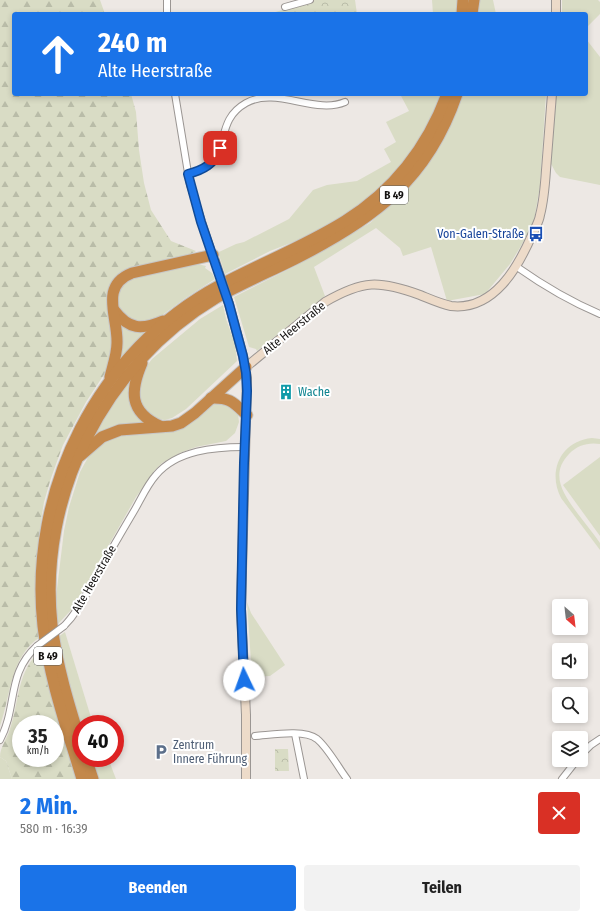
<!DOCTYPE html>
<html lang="de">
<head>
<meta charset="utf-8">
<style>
  body { margin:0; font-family:"Fira Sans Condensed",sans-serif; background:#f2f2f2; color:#222; height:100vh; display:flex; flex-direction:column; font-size:15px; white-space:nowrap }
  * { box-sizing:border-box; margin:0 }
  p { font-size:13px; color:#767676 }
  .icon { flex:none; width:22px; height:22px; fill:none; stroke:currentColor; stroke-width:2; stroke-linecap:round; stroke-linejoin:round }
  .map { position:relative; height:779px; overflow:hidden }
  .sheet { display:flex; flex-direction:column; background:#fff; flex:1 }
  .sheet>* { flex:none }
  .hud { position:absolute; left:12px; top:12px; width:576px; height:84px; border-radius:4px; box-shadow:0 2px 6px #0003; background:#1a73e8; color:#fff; overflow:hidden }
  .needle { width:26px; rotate:152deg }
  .tools { position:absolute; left:552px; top:599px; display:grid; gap:8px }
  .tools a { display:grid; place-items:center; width:36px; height:36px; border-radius:4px; background:#fff; box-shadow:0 2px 6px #0003; font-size:20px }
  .speed { position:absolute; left:12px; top:715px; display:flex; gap:8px; font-size:20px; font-weight:700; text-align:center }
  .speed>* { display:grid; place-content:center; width:52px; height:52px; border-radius:50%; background:#fff; box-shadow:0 2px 6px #0003; line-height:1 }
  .speed small { font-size:10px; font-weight:400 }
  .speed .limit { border:6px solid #d22; background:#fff; color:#111 }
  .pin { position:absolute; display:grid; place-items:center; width:34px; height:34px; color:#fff; margin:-17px; border-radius:8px; box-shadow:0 2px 6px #0006 }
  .me { position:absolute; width:44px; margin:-22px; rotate:357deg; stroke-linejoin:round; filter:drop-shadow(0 0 3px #0008) }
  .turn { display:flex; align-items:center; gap:14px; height:84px; padding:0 20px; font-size:18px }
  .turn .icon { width:52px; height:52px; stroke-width:2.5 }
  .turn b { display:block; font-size:28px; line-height:34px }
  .round { display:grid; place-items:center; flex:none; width:42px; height:42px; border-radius:4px; background:#f2f2f2 }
  .summary { display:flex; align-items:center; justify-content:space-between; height:68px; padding:0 20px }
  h1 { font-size:24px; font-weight:700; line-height:30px; color:#1a73e8 }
  .cta { display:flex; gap:8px; margin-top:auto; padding:8px 20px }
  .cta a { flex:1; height:46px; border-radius:4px; background:#1a73e8; color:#fff; font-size:16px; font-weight:700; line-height:46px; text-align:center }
  .cta a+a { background:#f2f2f2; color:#222 }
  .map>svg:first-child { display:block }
  .green { fill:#d9dcc5 }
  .forest { fill:url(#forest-firs); fill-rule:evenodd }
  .park { fill:url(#park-crowns) }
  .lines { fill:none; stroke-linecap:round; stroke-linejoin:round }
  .street-casing { stroke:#9b9693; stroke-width:8 }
  .secondary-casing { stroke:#9b9693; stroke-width:10 }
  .highway-casing { stroke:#c7c6c6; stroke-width:13 }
  .street { stroke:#fff; stroke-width:6 }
  .secondary { stroke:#eddbc9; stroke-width:8 }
  .highway { stroke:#c3884b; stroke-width:11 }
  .street-bridge-casing { stroke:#9b9693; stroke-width:8; stroke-linecap:butt }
  .secondary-bridge-casing { stroke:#9b9693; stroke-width:10; stroke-linecap:butt }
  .street-bridge { stroke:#fff; stroke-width:6 }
  .secondary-bridge { stroke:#eddbc9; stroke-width:8 }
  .route-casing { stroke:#114b97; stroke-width:10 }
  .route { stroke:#1a73e8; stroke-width:7 }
  .labels { text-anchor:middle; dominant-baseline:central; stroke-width:4; stroke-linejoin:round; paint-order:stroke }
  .shield { fill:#fff; stroke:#5b5a59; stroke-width:1 }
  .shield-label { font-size:11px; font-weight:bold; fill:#151312 }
  .transit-label { font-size:12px; fill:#164399; stroke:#fff; text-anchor:end }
  .street-label { font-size:12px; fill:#151312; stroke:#fff }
  .culture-label { font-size:12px; fill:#0d838f; stroke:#fff; text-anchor:start }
  .service-label { font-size:12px; fill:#4e5e75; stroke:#fff; text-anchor:start }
</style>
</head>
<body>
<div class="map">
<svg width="600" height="779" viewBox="0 0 600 779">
  <defs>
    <pattern id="forest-firs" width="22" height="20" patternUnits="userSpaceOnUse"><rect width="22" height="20" fill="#d9dcc5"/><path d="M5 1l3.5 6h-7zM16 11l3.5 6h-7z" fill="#b9bca8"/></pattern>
    <pattern id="park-crowns" width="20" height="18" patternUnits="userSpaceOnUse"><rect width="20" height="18" fill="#d9dcc5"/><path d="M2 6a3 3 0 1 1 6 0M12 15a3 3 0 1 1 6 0" fill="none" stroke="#b9bca8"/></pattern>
  </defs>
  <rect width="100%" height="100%" fill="#ede8e4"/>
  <!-- green -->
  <g class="green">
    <path d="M432,0H458L457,14H433Z"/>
    <path d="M478,0H493L496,14H477Z"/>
    <path d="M562,0H598L600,2V14L586,28V14H562Z"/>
    <path d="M586,39L600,57V185L560,177L556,173L550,162L555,94H586Z"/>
    <path d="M400,94H443L431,122L402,166L361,206L314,234L270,251L225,274L220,258L219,252L236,244L244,242L289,219L313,190L327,185L357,181L391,162L384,149L396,142L386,122L409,111Z"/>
    <path d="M462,94H546L540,186L534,221L521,246L510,264L485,294L447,301L431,247L403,256L400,248L376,228L314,267L325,296L257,351L256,349L249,347L234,297L295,266L325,249L370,223L385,210L411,185L425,166Z"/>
    <path d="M197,264L206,266L205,268L212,273L215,279L184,299L157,319L151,322L134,323L119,311L117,292L128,278Z"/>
    <path d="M223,305L226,319L235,344L237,361L186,409L172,418L165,420L156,419L144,411L138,391L143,371L152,359L200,319Z"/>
    <path d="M121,325L146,331L118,360L120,327Z"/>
    <path d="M127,381L131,385L148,423L97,438L93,435Z"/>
    <path d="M220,403L230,404L238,414L239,422L235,433L226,441L196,447L180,453L162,463L155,470L136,497L73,608L57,625L56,597L64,531L69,507L80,472L91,452L115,434L185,426L198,418L214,404Z"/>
    <path d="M592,438L600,439V444C589,442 577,445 569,454C549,475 564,495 578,514C585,523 593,533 600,543V550L561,498C547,471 561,441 592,438Z"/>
    <path d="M600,457V536L563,485Z"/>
    <path d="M247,602L251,613L285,665L270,676L252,677Z"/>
    <path d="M65,632L93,724H81V731L72,701L58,637Z"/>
    <path d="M0,757L6,761L12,779H0Z"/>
    <path d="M89,758H108L116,779H96Z"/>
  </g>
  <!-- forest -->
  <g class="forest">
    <path d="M0,0H100L105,14H14V94H131L136,112L139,150L144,183L151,210L171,241L196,251L189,256L118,277L115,340L107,370L86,402L63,445L51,478L44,502L41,521L36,583L40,637C10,657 11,695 0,726Z"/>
    <path d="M42,649L78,779H12L6,761L0,757C0,747 7,739 10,729C20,699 16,672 42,649ZM21,724H55V758H21Z"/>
  </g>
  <!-- park -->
  <g class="park">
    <path d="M315,0H355L357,14H269Z"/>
    <path d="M275,749H288L289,771H275Z"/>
  </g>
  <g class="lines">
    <defs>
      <g id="street">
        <path d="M167,0V14"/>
        <path d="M285,7L310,0"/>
        <path d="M175,94L190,185L213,255"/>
        <path d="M188,174C238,162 209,124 246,103C276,86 315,115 345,102"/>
        <path d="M517,267C544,286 569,301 600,314"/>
        <path d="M64,626C78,612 86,594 96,577C108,555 121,533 134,511C141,499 147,485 156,475C177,450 215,447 244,447"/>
        <path d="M295,734L304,779"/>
        <path d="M255,736C271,735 304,729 317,739C328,748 338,767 347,779"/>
        <path d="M0,740C18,706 6,674 37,646"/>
        <path d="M581,755L591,745L600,739"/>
        <path d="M562,779L577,760"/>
      </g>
      <g id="secondary">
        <path d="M556,14V0"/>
        <path d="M213,255L219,273"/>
        <path d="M229,304L243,356L247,378L241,609L246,715V779"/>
        <path d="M246,367L325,302C363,280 379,280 420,295C430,299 441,304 451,306C494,311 518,267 532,235C535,228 539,222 540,215C544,200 545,185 546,170C548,145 550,119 552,94"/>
      </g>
      <g id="highway">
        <path d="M462,14L463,0"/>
        <path d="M472,14L474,0"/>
        <path d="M114,310C129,330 142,330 163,321"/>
        <path d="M142,363C130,391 129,412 160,426"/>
        <path d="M110,377C113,365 117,354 117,343C118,317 99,286 132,273L213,255"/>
        <path d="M211,398C230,397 234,403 247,415"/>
        <path d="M80,456L102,437L120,430L172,426L181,423L195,413L246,367"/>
        <path d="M81,743C69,705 57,666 52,625C38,496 104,365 216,298C241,284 269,272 295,259C373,220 428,180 457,94"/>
        <path d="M86,758L93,779"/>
        <path d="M82,779C67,729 49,679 43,626C28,490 98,350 220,285C261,263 305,246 345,221C393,191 427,148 447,94"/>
      </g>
    </defs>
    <!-- street casing -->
    <use href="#street" class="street-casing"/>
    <!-- secondary casing -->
    <use href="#secondary" class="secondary-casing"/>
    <!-- highway casing -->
    <use href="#highway" class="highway-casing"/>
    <!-- street -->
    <use href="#street" class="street"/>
    <!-- secondary -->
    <use href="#secondary" class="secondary"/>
    <!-- highway -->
    <use href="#highway" class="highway"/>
    <defs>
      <path id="street-bridge" d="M37,646L64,626"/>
      <path id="secondary-bridge" d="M219,273L229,304"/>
    </defs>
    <!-- street-bridge casing -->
    <use href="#street-bridge" class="street-bridge-casing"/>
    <!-- secondary-bridge casing -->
    <use href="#secondary-bridge" class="secondary-bridge-casing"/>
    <!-- street-bridge -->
    <use href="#street-bridge" class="street-bridge"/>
    <!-- secondary-bridge -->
    <use href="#secondary-bridge" class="secondary-bridge"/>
  </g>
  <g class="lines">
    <defs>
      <path id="route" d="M220,148C215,164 203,170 188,174L201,222L229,304L243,356L246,373L247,391L244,463L241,609L244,680"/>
    </defs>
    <!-- route casing -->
    <use href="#route" class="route-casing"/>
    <!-- route -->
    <use href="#route" class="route"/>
  </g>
  <!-- icons -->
  <defs>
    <symbol id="bus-bare" viewBox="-9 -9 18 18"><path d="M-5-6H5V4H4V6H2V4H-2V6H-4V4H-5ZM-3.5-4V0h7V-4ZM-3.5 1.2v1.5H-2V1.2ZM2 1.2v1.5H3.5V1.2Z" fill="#1a4fb4" stroke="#fff" stroke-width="2.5" paint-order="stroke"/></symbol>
    <symbol id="building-bare" viewBox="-9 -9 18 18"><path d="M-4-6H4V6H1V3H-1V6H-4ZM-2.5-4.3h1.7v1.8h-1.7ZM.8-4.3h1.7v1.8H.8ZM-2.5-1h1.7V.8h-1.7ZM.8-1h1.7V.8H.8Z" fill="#0f9aa8" stroke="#fff" stroke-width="2.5" paint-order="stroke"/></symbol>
    <symbol id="parking-bare" viewBox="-9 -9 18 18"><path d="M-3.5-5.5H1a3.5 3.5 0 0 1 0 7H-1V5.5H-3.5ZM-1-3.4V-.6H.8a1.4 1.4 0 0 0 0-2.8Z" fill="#5c6f8a" stroke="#fff" stroke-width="2.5" paint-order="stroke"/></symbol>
  </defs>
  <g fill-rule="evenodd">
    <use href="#bus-bare" x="525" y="223" width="22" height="22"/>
    <use href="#building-bare" x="275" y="381" width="22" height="22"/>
    <use href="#parking-bare" x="150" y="741" width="22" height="22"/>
  </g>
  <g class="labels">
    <!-- shield labels -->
    <g class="shield">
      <rect x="380" y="186" width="28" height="18" rx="3"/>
      <rect x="34" y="647" width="28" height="18" rx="3"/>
    </g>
    <g class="shield-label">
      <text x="394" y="195">B 49</text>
      <text x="48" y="656">B 49</text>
    </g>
    <!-- transit labels -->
    <g class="transit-label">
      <text x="524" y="234">Von-Galen-Straße</text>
    </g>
    <!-- street labels -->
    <g class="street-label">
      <text transform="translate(294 328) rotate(-39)">Alte Heerstraße</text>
      <text transform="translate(94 579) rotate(-60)">Alte Heerstraße</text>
    </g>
    <!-- culture labels -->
    <g class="culture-label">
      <text x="298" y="392">Wache</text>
    </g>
    <!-- service labels -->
    <g class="service-label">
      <text x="173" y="745">Zentrum<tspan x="173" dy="14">Innere Führung</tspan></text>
    </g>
  </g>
</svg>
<div class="tools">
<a><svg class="needle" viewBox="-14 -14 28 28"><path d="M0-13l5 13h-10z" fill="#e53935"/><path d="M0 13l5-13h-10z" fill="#767676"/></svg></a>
<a><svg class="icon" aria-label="sound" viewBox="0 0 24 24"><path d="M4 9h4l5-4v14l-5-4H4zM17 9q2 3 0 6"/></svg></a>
<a><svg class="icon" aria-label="search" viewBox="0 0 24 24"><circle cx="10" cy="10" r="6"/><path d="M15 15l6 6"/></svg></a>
<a><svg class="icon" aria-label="layers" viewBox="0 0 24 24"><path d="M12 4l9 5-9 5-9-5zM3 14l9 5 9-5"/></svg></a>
</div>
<div class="speed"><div>35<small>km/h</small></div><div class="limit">40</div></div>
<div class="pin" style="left:220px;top:148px;background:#d93025"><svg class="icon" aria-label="arrive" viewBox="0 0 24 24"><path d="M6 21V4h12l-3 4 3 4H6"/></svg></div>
<svg class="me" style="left:244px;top:680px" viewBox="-20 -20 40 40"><circle r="19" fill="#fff"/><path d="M0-13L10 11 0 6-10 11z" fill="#1a73e8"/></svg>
<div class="hud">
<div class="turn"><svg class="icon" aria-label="ahead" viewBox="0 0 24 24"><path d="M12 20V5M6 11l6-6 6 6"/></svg><div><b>240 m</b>Alte Heerstraße</div></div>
</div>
</div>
<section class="sheet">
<div class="summary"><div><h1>2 Min.</h1><p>580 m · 16:39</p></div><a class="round" style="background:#d93025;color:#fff"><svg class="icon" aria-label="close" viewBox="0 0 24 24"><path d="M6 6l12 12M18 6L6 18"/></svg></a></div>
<div class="cta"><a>Beenden</a><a>Teilen</a></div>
</section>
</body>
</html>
